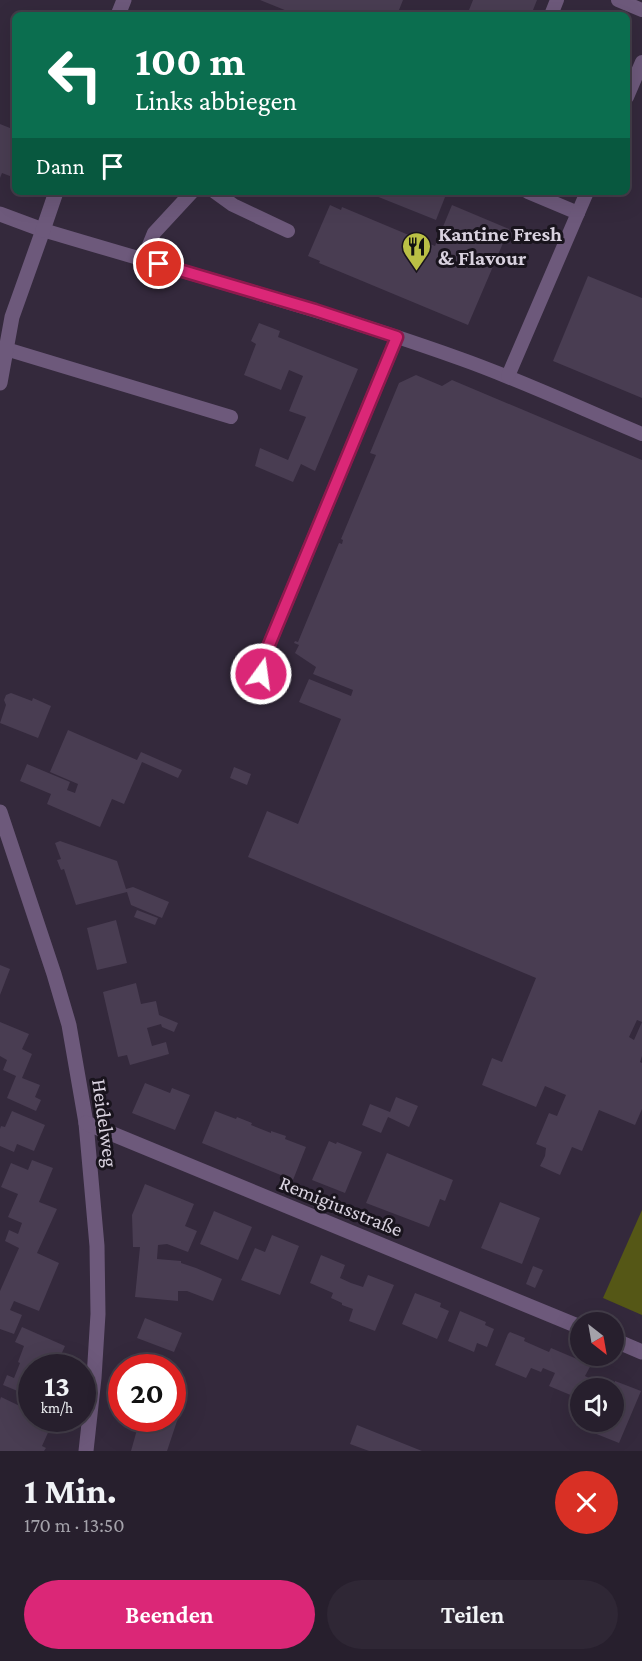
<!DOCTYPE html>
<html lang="de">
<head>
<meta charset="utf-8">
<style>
  body { margin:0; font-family:"Crimson Pro",serif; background:#2f2735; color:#f1f3f6; height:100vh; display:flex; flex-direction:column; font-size:22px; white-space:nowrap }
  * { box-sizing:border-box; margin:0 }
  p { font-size:20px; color:#a4a2aa }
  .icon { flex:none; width:33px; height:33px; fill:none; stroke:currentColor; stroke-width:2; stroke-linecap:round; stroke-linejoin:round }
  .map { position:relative; height:1451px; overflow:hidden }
  .side { display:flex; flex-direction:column; background:#271f2d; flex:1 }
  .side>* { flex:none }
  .guide { position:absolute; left:12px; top:12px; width:618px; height:183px; border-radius:9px; box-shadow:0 6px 24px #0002,0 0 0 2px #433d49; background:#0b6e4f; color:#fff; overflow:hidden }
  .needle { width:39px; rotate:149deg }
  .tools { position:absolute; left:570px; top:1312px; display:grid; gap:12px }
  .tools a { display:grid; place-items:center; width:54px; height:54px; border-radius:50%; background:#271f2d; box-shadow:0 6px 24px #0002,0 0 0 2px #433d49; font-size:30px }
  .speed { position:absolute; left:18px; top:1354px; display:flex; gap:12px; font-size:30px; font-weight:700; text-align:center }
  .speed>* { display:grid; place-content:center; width:78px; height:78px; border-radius:50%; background:#271f2d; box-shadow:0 6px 24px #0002,0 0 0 2px #433d49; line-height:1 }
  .speed small { font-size:15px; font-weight:400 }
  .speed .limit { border:9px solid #d22; background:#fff; color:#111 }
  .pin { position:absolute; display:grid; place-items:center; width:51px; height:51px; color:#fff; margin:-26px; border:3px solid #fff; border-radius:50%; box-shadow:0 2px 6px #0007 }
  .me { position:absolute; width:66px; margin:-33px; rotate:14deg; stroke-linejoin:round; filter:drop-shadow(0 0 4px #0008) }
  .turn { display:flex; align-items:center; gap:21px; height:126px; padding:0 24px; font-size:27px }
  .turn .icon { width:78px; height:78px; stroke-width:2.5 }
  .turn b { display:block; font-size:42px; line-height:51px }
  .then { display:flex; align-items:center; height:57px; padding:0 24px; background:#0003; gap:12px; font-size:22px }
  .round { display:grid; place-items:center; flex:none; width:63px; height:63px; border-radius:32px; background:#2f2735 }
  .summary { display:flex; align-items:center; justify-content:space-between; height:102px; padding:0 24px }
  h1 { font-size:36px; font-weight:700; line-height:45px }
  .cta { display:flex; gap:12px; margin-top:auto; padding:12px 24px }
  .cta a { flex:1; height:69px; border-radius:36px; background:#db2777; color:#fff; font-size:24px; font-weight:700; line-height:69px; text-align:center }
  .cta a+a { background:#2f2735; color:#f1f3f6 }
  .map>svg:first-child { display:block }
  .green { fill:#555716 }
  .building { fill:#493d52; fill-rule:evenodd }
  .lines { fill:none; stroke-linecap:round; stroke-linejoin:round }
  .service { stroke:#6d597b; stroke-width:14 }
  .minor { stroke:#6d597b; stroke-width:15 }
  .tertiary { stroke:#6d597b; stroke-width:15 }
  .route-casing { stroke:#8e194d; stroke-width:15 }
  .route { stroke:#db2777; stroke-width:10 }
  .labels { text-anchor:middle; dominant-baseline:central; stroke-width:6; stroke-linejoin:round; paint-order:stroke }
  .poi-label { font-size:21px; font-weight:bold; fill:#d9d2df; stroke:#19141d; text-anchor:start }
  .street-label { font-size:21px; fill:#d9d2df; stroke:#19141d }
</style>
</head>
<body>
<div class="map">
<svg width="642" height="1451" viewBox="0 0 642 1451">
  <rect width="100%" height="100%" fill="#34293c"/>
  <!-- green -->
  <path class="green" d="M642,1210V1315L603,1298Z"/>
  <!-- building -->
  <g class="building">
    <path d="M260,0H403L397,15H297Z"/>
    <path d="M473,0H537L531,15H467Z"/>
    <path d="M0,124L15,130V178L2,173L0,178Z"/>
    <path d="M366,192H447L436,220Z"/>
    <path d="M330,205L341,210L342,207L435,246L452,205L509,229L468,325L319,263L320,261L308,256Z"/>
    <path d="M588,276L642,298V398L553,361Z"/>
    <path d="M259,323L280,331L278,337L358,369L315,471L301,464L293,482L255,466L260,448L288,460L306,417L289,411L303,376L289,370L281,390L244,375L256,344L251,341Z"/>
    <path d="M416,375L442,386L452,380L642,460V1056L640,1062L642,1063V1109L635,1125L599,1110L582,1151L572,1147L560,1175L540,1166L545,1156L546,1148L536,1144L549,1113L557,1116L566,1095L545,1086L536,1107L482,1085L492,1058L502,1062L536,978L248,857L267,811L298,824L341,719L299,702L309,679L351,696L353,690L313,674L316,667L295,653L299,645L294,643L295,641L298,642L339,543L342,544L343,540L341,539L376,455L370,453L399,383ZM637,1020L642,1022L634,1040L629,1037Z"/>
    <path d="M11,693L32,701L33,698L51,706L38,738L0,723L6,705L4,700L6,695Z"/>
    <path d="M68,730L137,760L141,752L182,770L178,778L142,762L124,804L112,799L100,827L47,804L51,794L20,781L27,764L70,782L67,790L75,793L78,784L50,772Z"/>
    <path d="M234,767L251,774L247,785L230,778Z"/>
    <path d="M60,841L117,861L126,889L133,887L169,902L162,918L131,905L127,892L76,905L64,869L61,870L57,860L61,859L55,843Z"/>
    <path d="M137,910L158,918L155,925L134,917Z"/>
    <path d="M116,920L127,963L97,970L87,928Z"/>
    <path d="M0,965L10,969L0,995Z"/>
    <path d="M136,983L141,1004L156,1001L159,1015L178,1023L174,1032L162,1027L161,1024L147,1028L152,1046L166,1042L169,1054L130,1065L127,1055L118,1057L103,992Z"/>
    <path d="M0,1022L29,1034L22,1049L32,1054L22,1078L40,1085L35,1097L41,1100L36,1111L7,1098L16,1076L3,1070L7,1060L0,1056Z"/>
    <path d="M145,1083L170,1093L172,1088L190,1095L175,1130L132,1113Z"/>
    <path d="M396,1097L418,1106L409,1127L388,1117L381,1133L362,1125L370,1104L390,1112Z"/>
    <path d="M12,1111L45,1125L34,1151L17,1144L14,1152L0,1146V1129L1,1126L5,1127Z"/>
    <path d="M215,1111L236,1119L237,1117L252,1123L251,1125L271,1133V1131L286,1136L285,1139L306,1147L293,1180L202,1143Z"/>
    <path d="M329,1141L336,1144L337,1142L362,1152L345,1193L312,1180Z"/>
    <path d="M387,1153L453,1180L445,1201L440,1199L429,1227L366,1203Z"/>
    <path d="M32,1160L53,1168L39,1202L57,1209L37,1253L59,1263L39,1311L14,1301L10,1310L22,1315L14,1334L0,1329V1291L19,1248L5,1241L9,1230L18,1234L22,1223L8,1217L18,1194L1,1187L11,1163L28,1170Z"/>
    <path d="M145,1184L194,1204L185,1226L197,1231L188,1252L167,1244L158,1245L157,1259L181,1261V1263L196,1268L222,1279L213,1301L187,1291H178V1301L135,1297L140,1247H133L132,1215Z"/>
    <path d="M500,1202L540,1218L522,1264L481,1248Z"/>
    <path d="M214,1211L252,1227L238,1260L200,1244Z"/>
    <path d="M272,1235L299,1246L280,1295L241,1280L255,1248L265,1252Z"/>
    <path d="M321,1255L345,1265L340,1278L351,1283L363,1287L368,1275L394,1285L375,1331L349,1321L353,1309L342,1305V1303L331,1298L333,1293L310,1283Z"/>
    <path d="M533,1266L543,1270L535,1288L526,1284Z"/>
    <path d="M415,1293L441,1303L440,1307L449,1311L437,1339L402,1324Z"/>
    <path d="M460,1311L486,1322L485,1325L494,1329L487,1347L477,1343L474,1352L448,1341Z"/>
    <path d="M145,1318L182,1333L174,1352L137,1338Z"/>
    <path d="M22,1327L65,1346L55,1368H32V1397L3,1385L7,1375L14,1378L20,1363L18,1362L24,1346L15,1342Z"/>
    <path d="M510,1332L525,1338L524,1341L549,1352L551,1348L591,1365L585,1376L591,1379L587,1389H580V1399L549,1386L555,1373L543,1368L541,1372L531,1368L526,1378L495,1365L508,1334Z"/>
    <path d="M615,1381L641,1391L619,1443L594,1433L598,1422H614V1389H612Z"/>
    <path d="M1,1397L22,1407L21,1410L32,1415V1419H36L51,1426L42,1446L46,1448L44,1451H0V1400Z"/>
    <path d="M172,1413L179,1415L167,1451H131L140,1419H172Z"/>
    <path d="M357,1425L422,1451H369L350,1444Z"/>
  </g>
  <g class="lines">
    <!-- service -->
    <g class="service">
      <path d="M618,0L642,10"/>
      <path d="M551,15L557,0"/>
      <path d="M627,97L642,62"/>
      <path d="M215,192L233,205L288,231"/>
      <path d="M528,192L578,213"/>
      <path d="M43,230C183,272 324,310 461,359C523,381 582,409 642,434"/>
      <path d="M143,260L154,233L192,192"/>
      <path d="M6,349L231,417"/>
      <path d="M508,376L587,192"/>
      <path d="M274,690C265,682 261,676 261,664L397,337"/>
    </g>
    <!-- minor -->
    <g class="minor">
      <path d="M0,214L43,230L12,317L0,383"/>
      <path d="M0,812L54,974L69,1025L86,1123L97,1246L98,1314L94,1378L86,1451"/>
      <path d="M86,1123L580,1327"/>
      <path d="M614,1340L642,1352"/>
    </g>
    <!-- tertiary -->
    <g class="tertiary">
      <path d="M118,15L124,0"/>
      <path d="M43,230L56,192"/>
    </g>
  </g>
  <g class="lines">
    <defs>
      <path id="route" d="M159,264L315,310L397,337L261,664V674"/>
    </defs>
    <!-- route casing -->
    <use href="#route" class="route-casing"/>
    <!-- route -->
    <use href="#route" class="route"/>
  </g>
  <!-- icons -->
  <defs>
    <symbol id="restaurant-pin" viewBox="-11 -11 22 30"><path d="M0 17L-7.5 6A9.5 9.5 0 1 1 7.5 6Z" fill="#bac045" stroke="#19141d"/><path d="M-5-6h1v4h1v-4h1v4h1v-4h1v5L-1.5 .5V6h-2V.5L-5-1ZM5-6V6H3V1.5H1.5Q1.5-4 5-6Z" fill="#111"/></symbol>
  </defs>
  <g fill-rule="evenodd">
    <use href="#restaurant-pin" x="400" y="230" width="33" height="45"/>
  </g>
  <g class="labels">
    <!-- poi labels -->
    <g class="poi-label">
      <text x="438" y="234">Kantine Fresh<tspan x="438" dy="24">&amp; Flavour</tspan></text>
    </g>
    <!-- street labels -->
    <g class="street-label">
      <text transform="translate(105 1123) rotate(82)">Heidelweg</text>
      <text transform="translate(341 1206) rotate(22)">Remigiusstraße</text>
    </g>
  </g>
</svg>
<div class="tools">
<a><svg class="needle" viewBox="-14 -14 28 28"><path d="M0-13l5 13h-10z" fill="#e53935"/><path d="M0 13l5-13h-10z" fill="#a4a2aa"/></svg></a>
<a><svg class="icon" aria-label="sound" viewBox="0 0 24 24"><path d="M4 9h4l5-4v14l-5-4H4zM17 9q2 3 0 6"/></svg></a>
</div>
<div class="speed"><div>13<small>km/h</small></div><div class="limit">20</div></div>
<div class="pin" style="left:159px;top:264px;background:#d93025"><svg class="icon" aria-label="arrive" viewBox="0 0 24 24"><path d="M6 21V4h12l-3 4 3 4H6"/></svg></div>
<svg class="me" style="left:261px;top:674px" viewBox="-20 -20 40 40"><circle r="17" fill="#db2777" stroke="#fff" stroke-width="3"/><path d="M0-11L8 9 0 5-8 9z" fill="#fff"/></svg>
<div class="guide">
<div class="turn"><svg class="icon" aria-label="left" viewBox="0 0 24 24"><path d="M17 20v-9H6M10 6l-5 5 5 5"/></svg><div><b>100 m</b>Links abbiegen</div></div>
<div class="then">Dann<svg class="icon" aria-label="arrive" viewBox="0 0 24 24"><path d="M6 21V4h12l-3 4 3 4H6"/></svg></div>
</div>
</div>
<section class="side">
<div class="summary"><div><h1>1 Min.</h1><p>170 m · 13:50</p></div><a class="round" style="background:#d93025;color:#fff"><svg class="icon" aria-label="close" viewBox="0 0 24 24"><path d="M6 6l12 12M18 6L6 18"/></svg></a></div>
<div class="cta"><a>Beenden</a><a>Teilen</a></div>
</section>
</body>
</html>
